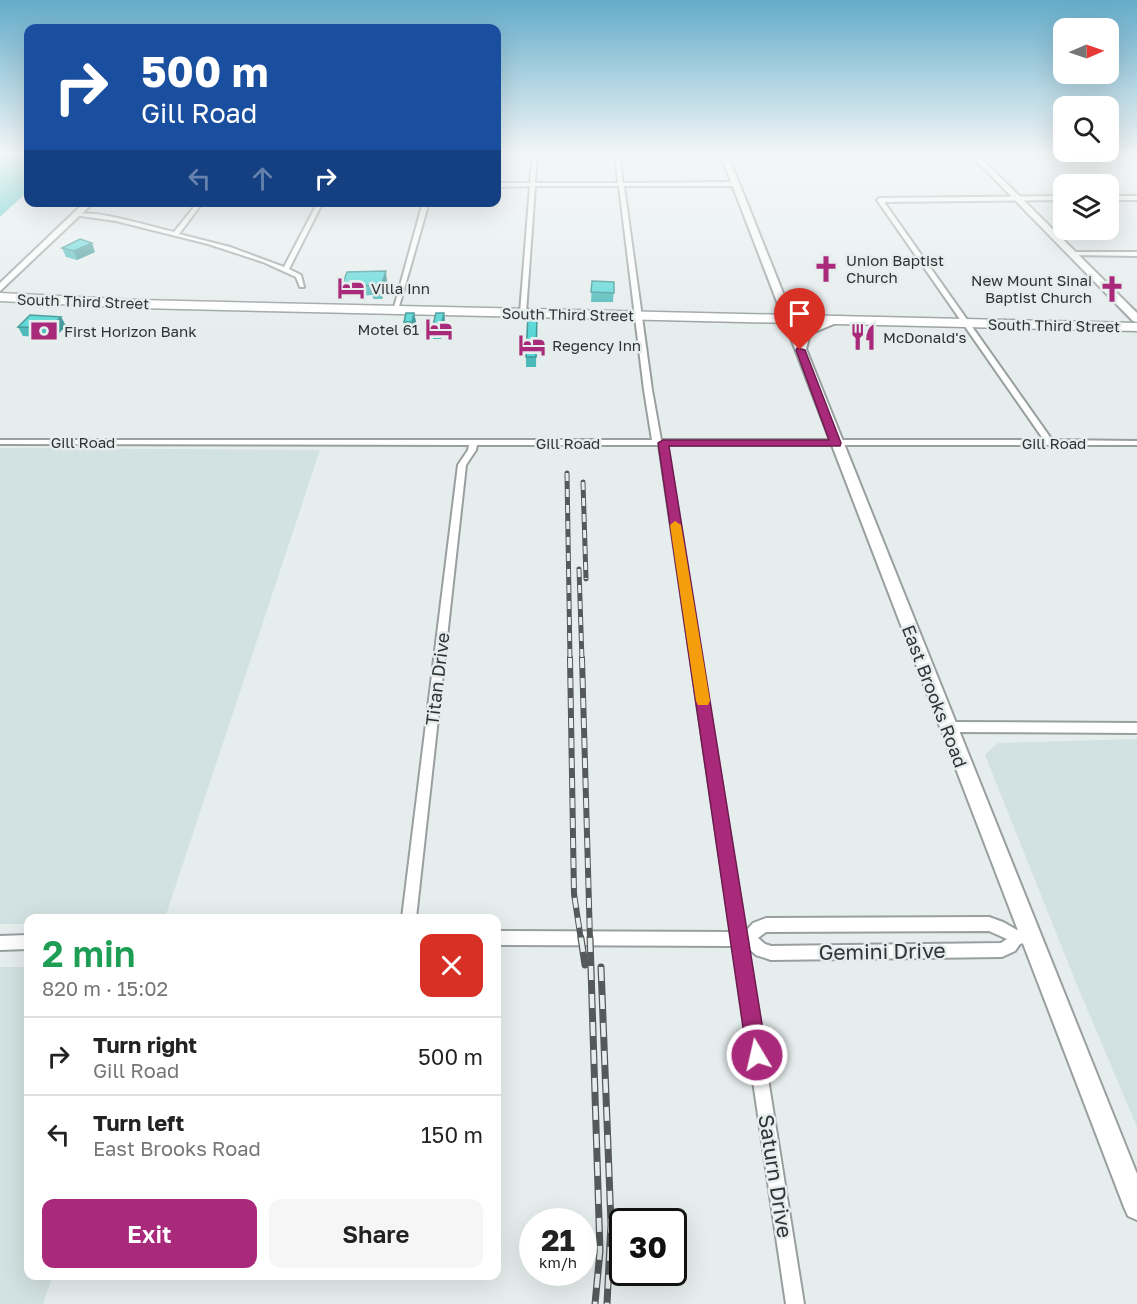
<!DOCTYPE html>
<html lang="en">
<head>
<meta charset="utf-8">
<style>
  body { margin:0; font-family:"Golos Text",sans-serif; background:#f6f6f6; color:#222; height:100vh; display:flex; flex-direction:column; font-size:22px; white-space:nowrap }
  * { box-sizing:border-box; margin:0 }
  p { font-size:20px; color:#767676 }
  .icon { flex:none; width:33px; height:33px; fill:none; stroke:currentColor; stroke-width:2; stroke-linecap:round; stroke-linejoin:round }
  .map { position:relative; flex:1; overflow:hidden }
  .side { position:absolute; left:24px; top:914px; width:477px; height:366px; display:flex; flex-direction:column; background:#fff; border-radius:12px; box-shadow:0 6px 24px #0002 }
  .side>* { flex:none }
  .guide { position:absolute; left:24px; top:24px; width:477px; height:183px; border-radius:12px; box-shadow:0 6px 24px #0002; background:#1a4fa0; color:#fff; overflow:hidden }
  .needle { width:39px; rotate:88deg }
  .tools { position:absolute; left:1053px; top:18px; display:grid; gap:12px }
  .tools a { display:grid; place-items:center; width:66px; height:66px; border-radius:12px; background:#fff; box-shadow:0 6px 24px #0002; font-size:30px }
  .speed { position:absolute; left:519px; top:1208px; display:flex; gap:12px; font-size:30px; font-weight:700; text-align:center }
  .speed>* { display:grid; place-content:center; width:78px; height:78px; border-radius:50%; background:#fff; box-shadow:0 6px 24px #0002; line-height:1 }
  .speed small { font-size:15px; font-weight:400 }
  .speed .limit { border:3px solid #111; border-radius:9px; background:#fff; color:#111 }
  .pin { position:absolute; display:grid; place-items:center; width:51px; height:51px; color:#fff; margin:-62px -26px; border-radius:50% 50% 50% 0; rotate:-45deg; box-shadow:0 0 6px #0007 }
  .pin .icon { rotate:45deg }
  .me { position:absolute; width:66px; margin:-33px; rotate:351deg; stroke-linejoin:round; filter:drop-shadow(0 0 4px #0008) }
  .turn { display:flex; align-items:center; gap:21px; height:126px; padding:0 18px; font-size:27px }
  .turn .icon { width:78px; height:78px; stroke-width:2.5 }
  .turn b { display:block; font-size:42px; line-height:51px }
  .lanes { display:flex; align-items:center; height:57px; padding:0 18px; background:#0003; justify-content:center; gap:30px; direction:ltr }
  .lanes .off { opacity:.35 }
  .round { display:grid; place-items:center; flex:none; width:63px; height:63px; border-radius:12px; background:#f6f6f6 }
  .head { display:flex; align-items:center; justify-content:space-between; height:102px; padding:0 18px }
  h1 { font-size:36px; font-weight:600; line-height:45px; color:#1e9e55 }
  .primary-button { display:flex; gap:12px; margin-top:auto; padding:12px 18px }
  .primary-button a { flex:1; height:69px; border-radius:12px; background:#a92a7a; color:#fff; font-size:24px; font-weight:600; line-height:69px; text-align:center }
  .primary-button a+a { background:#f6f6f6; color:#222 }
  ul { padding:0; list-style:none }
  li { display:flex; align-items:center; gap:18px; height:78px; padding:0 18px; border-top:2px solid #e0e0e0 }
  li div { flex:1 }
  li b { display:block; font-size:22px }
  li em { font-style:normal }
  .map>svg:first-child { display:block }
  .built { fill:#d2e1e1 }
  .forest { fill:#40c4c3 }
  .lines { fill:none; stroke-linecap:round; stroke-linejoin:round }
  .street-casing { stroke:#999f9f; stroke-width:4 }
  .secondary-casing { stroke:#999f9f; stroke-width:4 }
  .highway-casing { stroke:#999f9f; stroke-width:3 }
  .street { fill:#fff; fill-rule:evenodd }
  .secondary { fill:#fff; fill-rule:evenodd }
  .highway { fill:#fff; fill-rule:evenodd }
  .rail-far2-casing { stroke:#555959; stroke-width:5 }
  .rail-far1-casing { stroke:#555959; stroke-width:6 }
  .rail-casing { stroke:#555959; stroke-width:7 }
  .rail-far2 { stroke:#e6eded; stroke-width:3; stroke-dasharray:8; stroke-linecap:butt }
  .rail-far1 { stroke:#e6eded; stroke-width:4; stroke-dasharray:10; stroke-linecap:butt }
  .rail { stroke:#e6eded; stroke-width:4.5; stroke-dasharray:14; stroke-linecap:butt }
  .wall { fill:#4bb9b8 }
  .shaded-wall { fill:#3d9696 }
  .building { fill:#57d7d6; stroke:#3d9696; stroke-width:1.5 }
  .route { fill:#a92a7a; stroke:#6e1b4f; stroke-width:1.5 }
  .slow { fill:#f59e0b }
  .labels { text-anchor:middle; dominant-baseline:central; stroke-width:5; stroke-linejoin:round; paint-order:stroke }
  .far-poi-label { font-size:15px; fill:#303333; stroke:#e6eded; text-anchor:start }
  .far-street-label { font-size:15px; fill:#303333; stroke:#e6eded }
  .street-label { font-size:18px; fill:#303333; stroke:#e6eded }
  .near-street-label { font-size:21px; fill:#303333; stroke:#e6eded }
</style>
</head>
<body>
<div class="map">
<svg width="1137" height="1304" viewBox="0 0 1137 1304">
  <rect width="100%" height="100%" fill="#e6eded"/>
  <!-- built -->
  <g class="built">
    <path d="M0,448L320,450L165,918H28V924H0Z"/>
    <path d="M1137,739V1127L1077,985L985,755L998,743Z"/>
    <path d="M0,967H28V1275H53L43,1304H0Z"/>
  </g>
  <!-- forest -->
  <path class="forest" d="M0,153H28V191L0,217Z"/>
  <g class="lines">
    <defs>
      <g id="street">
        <path d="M533,153H537L535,183H618L615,153H619L623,183L736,182L739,184L736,186H624L652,390L661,440H1044L877,200L880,198L1064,196V200L884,202L1052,440L1137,441V445H667L745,932L753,923L766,918L989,917L1003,922L1017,930L1028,932L1030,937L1028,942L1020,944L1015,951L1002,957L771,960L756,955L747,947L804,1304H786L733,946L496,945V931L731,932L659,445H477L476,450L466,465L416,918H402L458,465L468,450L469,445L0,444V440H652L644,390L619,186H535L526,313L523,315L520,313L530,186L496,187V183H530ZM989,931L1007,939L1001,943L771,946L765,944L758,938L766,932Z"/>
        <rect x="1108" y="196" width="29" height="4"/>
        <path d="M198,202H203L179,234L230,247L284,267L318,202H323L289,269L301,275L304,287H300L296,277L263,262L208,244L116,221L74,215C93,208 152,227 174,232Z"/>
        <path d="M423,202H429L398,310L393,311Z"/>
        <path d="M1072,252H1137V256L1070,255V253Z"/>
        <path d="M947,722L1137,723V733L947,732L943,730L941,727L943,724Z"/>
        <path d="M28,935V949L0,950V936Z"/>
      </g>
      <g id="secondary">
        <path d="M720,153H727L799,333C807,323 824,320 836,318L841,321L810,334L806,349L1137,1174V1220L1128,1216L1124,1207Z"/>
        <path d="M969,153H976L1137,313V322L1133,321Z"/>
        <path d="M85,202H94L0,291V283Z"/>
      </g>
      <path id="highway" d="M0,293L138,300L1137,323V331L138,308L0,301Z"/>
    </defs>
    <!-- street casing -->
    <use href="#street" class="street-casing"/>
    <!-- secondary casing -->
    <use href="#secondary" class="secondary-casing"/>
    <!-- highway casing -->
    <use href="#highway" class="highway-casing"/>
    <!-- street -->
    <use href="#street" class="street"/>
    <!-- secondary -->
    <use href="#secondary" class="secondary"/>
    <!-- highway -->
    <use href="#highway" class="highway"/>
    <defs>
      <g id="rail-far2">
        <path d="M567,473L570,660"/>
        <path d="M583,482L586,579"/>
        <path d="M579,569L582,660"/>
      </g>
      <g id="rail-far1">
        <path d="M570,658L574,894L581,940"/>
        <path d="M582,658L590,940"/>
      </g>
      <g id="rail">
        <path d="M581,938L585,965"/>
        <path d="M590,938L600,1251L595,1304"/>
        <path d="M601,967L611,1224L607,1304"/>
      </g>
    </defs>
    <!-- rail-far2 casing -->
    <use href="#rail-far2" class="rail-far2-casing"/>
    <!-- rail-far1 casing -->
    <use href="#rail-far1" class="rail-far1-casing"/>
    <!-- rail casing -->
    <use href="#rail" class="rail-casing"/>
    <!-- rail-far2 -->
    <use href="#rail-far2" class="rail-far2"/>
    <!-- rail-far1 -->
    <use href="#rail-far1" class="rail-far1"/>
    <!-- rail -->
    <use href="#rail" class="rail"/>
  </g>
  <!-- wall -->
  <g class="wall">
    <path d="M62,248L95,252L77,260L66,257Z"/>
    <path d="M387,281L382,299H373V295L343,297L341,288Z"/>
    <path d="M592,281L614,282L613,302H591Z"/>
    <path d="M414,313L416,322L413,332H405L404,322Z"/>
    <path d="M444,313L445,322L441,339H433L432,329Z"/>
    <path d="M537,315L536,367H526V357Z"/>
    <path d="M61,317L66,326L54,338L23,336L18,327Z"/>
  </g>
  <!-- shaded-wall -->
  <g class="shaded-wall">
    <path d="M92,243L95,252L77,260L74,251Z"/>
    <path d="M386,271L387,281L382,299L380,289Z"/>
    <path d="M414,313L416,322L413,332L412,322Z"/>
    <path d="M444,313L445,322L441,339L440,329Z"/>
    <path d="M61,317L66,326L54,338L49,328Z"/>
  </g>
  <!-- building -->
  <g class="building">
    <path d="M80,239L92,243L74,251L62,248Z"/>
    <path d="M386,271L380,289H372L373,285L341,288L347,272Z"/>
    <path d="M592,281L614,282V293L591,292Z"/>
    <path d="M406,313H414L412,322H404Z"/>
    <path d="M436,313H444L440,329H432Z"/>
    <path d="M30,315L61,317L49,328L18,327Z"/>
    <path d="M528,315H537L536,357H526Z"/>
  </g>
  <!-- sky -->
  <linearGradient id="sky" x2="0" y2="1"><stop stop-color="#64acca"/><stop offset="0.46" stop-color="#f4f7f7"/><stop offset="1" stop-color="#f4f7f7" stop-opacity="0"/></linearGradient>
  <rect width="1137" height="335" fill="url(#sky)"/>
  <!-- route -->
  <path class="route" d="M797,348L805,350L841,443L840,446H669L767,1055L764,1062L757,1065L750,1062L747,1055L658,443L663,440H829L796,350Z"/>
  <!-- slow -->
  <path class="slow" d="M675,521L681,525L710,701L708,705H698L696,701L670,525Z"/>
  <!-- icons -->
  <defs>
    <symbol id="church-bare" viewBox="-9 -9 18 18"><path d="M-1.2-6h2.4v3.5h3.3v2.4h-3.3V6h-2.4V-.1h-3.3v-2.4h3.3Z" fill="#a92a7a" stroke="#e6eded" stroke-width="2.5" paint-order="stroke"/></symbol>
    <symbol id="hotel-bare" viewBox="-9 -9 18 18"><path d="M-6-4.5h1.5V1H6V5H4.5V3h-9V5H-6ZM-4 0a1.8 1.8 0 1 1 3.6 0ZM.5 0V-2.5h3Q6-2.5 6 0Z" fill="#a92a7a" stroke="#e6eded" stroke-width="2.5" paint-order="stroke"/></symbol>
    <symbol id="bank-bare" viewBox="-9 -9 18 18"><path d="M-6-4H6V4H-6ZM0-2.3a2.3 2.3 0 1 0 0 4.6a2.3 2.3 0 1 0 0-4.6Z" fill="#a92a7a" stroke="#e6eded" stroke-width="2.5" paint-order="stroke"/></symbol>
    <symbol id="restaurant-bare" viewBox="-9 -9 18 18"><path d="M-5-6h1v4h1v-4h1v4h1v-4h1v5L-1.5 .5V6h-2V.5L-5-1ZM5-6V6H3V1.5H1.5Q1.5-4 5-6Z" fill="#a92a7a" stroke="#e6eded" stroke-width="2.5" paint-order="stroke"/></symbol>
  </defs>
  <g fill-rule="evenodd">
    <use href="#church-bare" x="807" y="250" width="38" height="38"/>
    <use href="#hotel-bare" x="332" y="269" width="38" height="38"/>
    <use href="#church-bare" x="1093" y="270" width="38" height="38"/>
    <use href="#hotel-bare" x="420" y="310" width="38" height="38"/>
    <use href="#bank-bare" x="25" y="312" width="38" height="38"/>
    <use href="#restaurant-bare" x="844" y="318" width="38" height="38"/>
    <use href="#hotel-bare" x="513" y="326" width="38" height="38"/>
  </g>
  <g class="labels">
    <!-- far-poi labels -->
    <g class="far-poi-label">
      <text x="846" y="260">Union Baptist<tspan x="846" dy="17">Church</tspan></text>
      <text x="1092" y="280" text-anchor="end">New Mount Sinai<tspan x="1092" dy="17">Baptist Church</tspan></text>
      <text x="371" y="288">Villa Inn</text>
      <text x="419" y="329" text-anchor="end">Motel 61</text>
      <text x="64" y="331">First Horizon Bank</text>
      <text x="883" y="337">McDonald's</text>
      <text x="552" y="345">Regency Inn</text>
    </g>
    <!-- far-street labels -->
    <g class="far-street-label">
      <text transform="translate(83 301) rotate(2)">South Third Street</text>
      <text transform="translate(568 314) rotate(1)">South Third Street</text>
      <text transform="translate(1054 325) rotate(1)">South Third Street</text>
      <text x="83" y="442">Gill Road</text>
      <text x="568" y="443">Gill Road</text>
      <text x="1054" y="443">Gill Road</text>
    </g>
    <!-- street labels -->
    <g class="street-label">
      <text transform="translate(437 679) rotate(-83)">Titan Drive</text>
      <text transform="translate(935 696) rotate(69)">East Brooks Road</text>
    </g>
    <!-- near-street labels -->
    <g class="near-street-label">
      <text transform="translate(882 951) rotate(-1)">Gemini Drive</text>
      <text transform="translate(776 1176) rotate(81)">Saturn Drive</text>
    </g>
  </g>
</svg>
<div class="tools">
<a><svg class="needle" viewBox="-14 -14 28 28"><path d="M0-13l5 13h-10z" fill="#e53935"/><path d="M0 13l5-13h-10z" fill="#767676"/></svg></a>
<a><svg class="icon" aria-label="search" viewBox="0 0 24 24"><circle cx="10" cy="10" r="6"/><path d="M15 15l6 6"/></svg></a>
<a><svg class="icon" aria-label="layers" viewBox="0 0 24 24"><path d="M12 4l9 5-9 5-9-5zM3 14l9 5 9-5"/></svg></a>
</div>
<div class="speed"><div>21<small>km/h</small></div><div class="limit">30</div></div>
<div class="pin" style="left:800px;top:350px;background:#d93025"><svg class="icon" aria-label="arrive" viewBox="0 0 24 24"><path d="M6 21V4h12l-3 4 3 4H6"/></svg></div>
<svg class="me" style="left:757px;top:1055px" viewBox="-20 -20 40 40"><circle r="17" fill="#a92a7a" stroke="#fff" stroke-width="3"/><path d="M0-11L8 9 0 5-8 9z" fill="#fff"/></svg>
<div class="guide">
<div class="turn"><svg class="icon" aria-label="right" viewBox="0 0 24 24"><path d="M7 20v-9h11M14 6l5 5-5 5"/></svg><div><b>500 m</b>Gill Road</div></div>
<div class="lanes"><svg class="icon off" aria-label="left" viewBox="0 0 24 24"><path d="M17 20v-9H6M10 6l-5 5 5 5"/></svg><svg class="icon off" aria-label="ahead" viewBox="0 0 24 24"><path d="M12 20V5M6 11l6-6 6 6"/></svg><svg class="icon" aria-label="right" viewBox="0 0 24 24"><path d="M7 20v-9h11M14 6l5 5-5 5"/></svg></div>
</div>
<section class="side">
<div class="head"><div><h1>2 min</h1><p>820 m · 15:02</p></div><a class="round" style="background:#d93025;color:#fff"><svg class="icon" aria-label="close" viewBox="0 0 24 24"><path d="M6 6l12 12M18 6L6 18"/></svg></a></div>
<ul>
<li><svg class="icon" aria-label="right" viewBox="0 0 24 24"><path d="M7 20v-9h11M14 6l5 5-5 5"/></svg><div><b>Turn right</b><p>Gill Road</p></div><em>500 m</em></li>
<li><svg class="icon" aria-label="left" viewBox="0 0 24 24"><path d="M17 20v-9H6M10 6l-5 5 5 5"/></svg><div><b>Turn left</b><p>East Brooks Road</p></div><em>150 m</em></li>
</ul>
<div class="primary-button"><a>Exit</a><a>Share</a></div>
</section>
</div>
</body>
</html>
